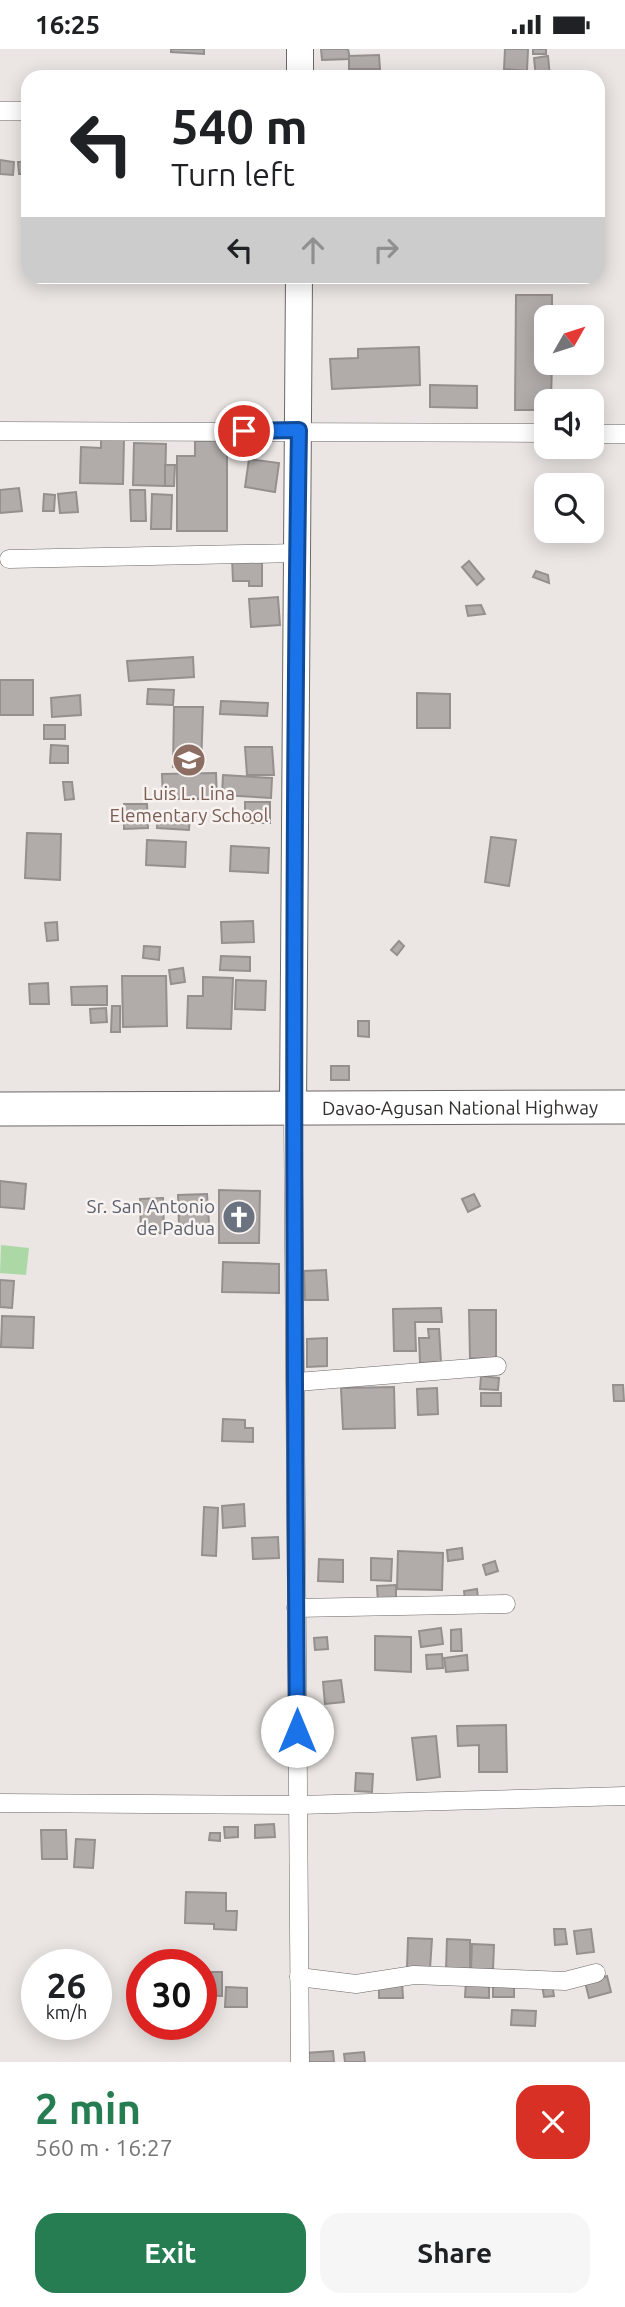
<!DOCTYPE html>
<html lang="en">
<head>
<meta charset="utf-8">
<style>
  body { margin:0; font-family:Ubuntu,sans-serif; background:#f6f6f6; color:#202124; height:100vh; display:flex; flex-direction:column; font-size:26px; white-space:nowrap }
  * { box-sizing:border-box; margin:0 }
  p { font-size:23px; color:#757577 }
  .icon { flex:none; width:38px; height:38px; fill:none; stroke:currentColor; stroke-width:2; stroke-linecap:round; stroke-linejoin:round }
  .map { position:relative; height:2013px; overflow:hidden }
  .panel { display:flex; flex-direction:column; background:#fff; flex:1 }
  .panel>* { flex:none }
  .hud { position:absolute; left:21px; top:21px; width:584px; height:214px; border-radius:21px; box-shadow:0 4px 18px #0003; background:#fff; color:#202124; overflow:hidden }
  .needle { width:46px; rotate:51deg }
  .buttons { position:absolute; left:534px; top:256px; display:grid; gap:14px }
  .buttons a { display:grid; place-items:center; width:70px; height:70px; border-radius:14px; background:#fff; box-shadow:0 4px 18px #0003; font-size:35px }
  .speed { position:absolute; left:21px; top:1900px; display:flex; gap:14px; font-size:35px; font-weight:700; text-align:center }
  .speed>* { display:grid; place-content:center; width:91px; height:91px; border-radius:50%; background:#fff; box-shadow:0 4px 18px #0003; line-height:1 }
  .speed small { font-size:18px; font-weight:400 }
  .speed .limit { border:10px solid #d22; background:#fff; color:#111 }
  .pin { position:absolute; display:grid; place-items:center; width:60px; height:60px; color:#fff; margin:-30px; border:4px solid #fff; border-radius:50%; box-shadow:0 2px 7px #0007 }
  .me { position:absolute; width:77px; margin:-38px; rotate:0deg; stroke-linejoin:round; filter:drop-shadow(0 0 5px #0008) }
  .turn { display:flex; align-items:center; gap:24px; height:147px; padding:0 35px; font-size:32px }
  .turn .icon { width:91px; height:91px; stroke-width:2.5 }
  .turn b { display:block; font-size:49px; line-height:60px }
  .lanes { display:flex; align-items:center; height:66px; padding:0 35px; background:#0003; justify-content:center; gap:35px; direction:ltr }
  .lanes .off { opacity:.35 }
  .round { display:grid; place-items:center; flex:none; width:74px; height:74px; border-radius:21px; background:#f6f6f6 }
  .summary { display:flex; align-items:center; justify-content:space-between; height:119px; padding:0 35px }
  h1 { font-size:42px; font-weight:700; line-height:52px; color:#257d51 }
  .primary-button { display:flex; gap:14px; margin-top:auto; padding:14px 35px }
  .primary-button a { flex:1; height:80px; border-radius:21px; background:#257d51; color:#fff; font-size:28px; font-weight:700; line-height:80px; text-align:center }
  .primary-button a+a { background:#f6f6f6; color:#202124 }
  .status { display:flex; justify-content:space-between; align-items:center; height:49px; padding:0 35px; background:#fff; direction:ltr }
  .status svg { height:19px; fill:currentColor }
  .map>svg:first-child { display:block }
  .green { fill:#acd8a6 }
  .building { fill:#b1aca9; stroke:#95908e; stroke-width:2 }
  .lines { fill:none; stroke-linecap:round; stroke-linejoin:round }
  .street-casing { stroke:#6c6866; stroke-width:19 }
  .secondary-casing { stroke:#6c6866; stroke-width:28 }
  .highway-casing { stroke:#6c6866; stroke-width:35 }
  .street { stroke:#fff; stroke-width:18 }
  .secondary { stroke:#fff; stroke-width:26 }
  .highway { stroke:#fff; stroke-width:33 }
  .route-casing { stroke:#114b97; stroke-width:18 }
  .route { stroke:#1a73e8; stroke-width:12 }
  .labels { text-anchor:middle; dominant-baseline:central; stroke-width:5; stroke-linejoin:round; paint-order:stroke }
  .education-label { font-size:19px; fill:#785e54; stroke:#f8f3f1 }
  .street-label { font-size:19px; fill:#32302f; stroke:#f8f3f1 }
  .worship-label { font-size:19px; fill:#5b616d; stroke:#f8f3f1; text-anchor:end }
</style>
</head>
<body>
<div class="status"><b>16:25</b><svg viewBox="0 0 49 12"><path d="M0 12V9h3v3zM5 12V6h3v6zM10 12V3h3v9zM15 12V0h3v12zM26 1h20v11H26zM47 4h2v5h-2z"/></svg></div>
<div class="map">
<svg width="625" height="2013" viewBox="0 0 625 2013">
  <rect width="100%" height="100%" fill="#ebe6e3"/>
  <!-- green -->
  <path class="green" d="M1,1196L29,1199L26,1226L0,1224Z"/>
  <!-- building -->
  <g class="building">
    <path d="M171,0H204V5L171,3Z"/>
    <path d="M321,0H348L350,10L322,11Z"/>
    <path d="M505,0H528L527,22L504,20Z"/>
    <rect x="533" y="0" width="13" height="5"/>
    <path d="M379,6L380,20H349V7Z"/>
    <path d="M548,7L550,28H536L534,9Z"/>
    <path d="M501,25L532,26V28H501Z"/>
    <path d="M0,111L14,113L13,126L0,125Z"/>
    <path d="M18,113H28V125H19Z"/>
    <path d="M516,246H552V268H546V313H552L551,352H546V361H515Z"/>
    <path d="M419,298L420,336L332,340L330,310L358,309V300Z"/>
    <path d="M430,336L477,337V359L430,358Z"/>
    <path d="M210,384H227V482H177V407H195V392H210Z"/>
    <path d="M101,391H124L123,435L80,434L81,398L101,399Z"/>
    <path d="M134,394L166,395L165,437L133,436Z"/>
    <path d="M249,410L279,414L275,443L245,438Z"/>
    <path d="M165,416H175L174,437H165Z"/>
    <path d="M19,439L22,462L0,464V441Z"/>
    <path d="M130,441H145L146,472H131Z"/>
    <path d="M76,443L78,463L60,464L58,445Z"/>
    <path d="M44,445L55,446L54,462H43Z"/>
    <path d="M152,445L172,446L171,480H151Z"/>
    <path d="M232,509H262V537H249V532H233Z"/>
    <path d="M469,512L484,530L477,536L462,518Z"/>
    <path d="M536,522L548,526L549,534L533,528Z"/>
    <path d="M278,548L280,576L251,578L249,550Z"/>
    <path d="M481,556L485,565L468,567L466,557Z"/>
    <path d="M193,608L194,628L129,632L127,612Z"/>
    <rect x="0" y="631" width="33" height="35"/>
    <path d="M148,640L174,641L173,656L147,655Z"/>
    <path d="M417,644L450,645V679H417Z"/>
    <path d="M80,646L81,666L52,668L51,649Z"/>
    <path d="M221,652L268,654L267,667L220,665Z"/>
    <path d="M174,658H203L201,719L173,718Z"/>
    <rect x="44" y="676" width="21" height="14"/>
    <path d="M51,696L68,697V714H50Z"/>
    <path d="M245,698H272L274,726H247Z"/>
    <path d="M216,724L217,750H163L162,725Z"/>
    <path d="M223,726L272,729L271,749L222,746Z"/>
    <path d="M63,733H72L74,750L65,751Z"/>
    <rect x="245" y="753" width="25" height="21"/>
    <path d="M124,755H147L148,779L124,780Z"/>
    <path d="M158,764L190,766L189,781L157,779Z"/>
    <path d="M27,784L61,785L60,831L25,829Z"/>
    <path d="M491,788L516,791L509,837L485,833Z"/>
    <path d="M147,791L186,793L185,818L146,816Z"/>
    <path d="M231,797L269,799L268,824L230,822Z"/>
    <path d="M253,872L254,893L222,894L221,873Z"/>
    <path d="M57,873L58,891L47,892L45,874Z"/>
    <path d="M399,892L404,897L397,906L391,901Z"/>
    <path d="M144,897L160,898L159,911L143,909Z"/>
    <path d="M221,907L250,908V922L220,921Z"/>
    <path d="M183,919L185,933L171,935L169,921Z"/>
    <path d="M122,927H166L167,977L123,978Z"/>
    <path d="M203,928L233,929L231,980L187,979L188,947H203Z"/>
    <path d="M236,931L266,932L265,961L235,960Z"/>
    <path d="M48,934L49,955H30L29,935Z"/>
    <path d="M107,937V956H72L71,938Z"/>
    <path d="M112,957H120V983H111Z"/>
    <path d="M106,959L107,973L91,974L90,960Z"/>
    <path d="M358,972H369V988L358,987Z"/>
    <rect x="331" y="1017" width="18" height="14"/>
    <path d="M0,1132L26,1135L24,1160L0,1158Z"/>
    <path d="M219,1141L260,1142L259,1194H219Z"/>
    <path d="M207,1145L209,1175L179,1176L178,1146Z"/>
    <path d="M474,1145L480,1157L468,1163L462,1150Z"/>
    <path d="M163,1149L164,1184L141,1185L140,1150Z"/>
    <path d="M223,1213L279,1215V1244L222,1243Z"/>
    <path d="M326,1221L328,1251H305L304,1222Z"/>
    <path d="M0,1231L14,1232L12,1259L0,1258Z"/>
    <path d="M441,1259L442,1273H415L416,1302H394L393,1260Z"/>
    <path d="M469,1261H496V1310L470,1309Z"/>
    <path d="M2,1267L34,1268L33,1299L1,1298Z"/>
    <path d="M428,1280H439L441,1313L420,1314L419,1289H429Z"/>
    <path d="M327,1289V1317L307,1318V1290Z"/>
    <path d="M481,1327L499,1329L498,1341L480,1340Z"/>
    <path d="M613,1336H623L624,1352H614Z"/>
    <path d="M394,1338L395,1379L343,1380L341,1339Z"/>
    <path d="M437,1339L438,1365L418,1366L417,1340Z"/>
    <rect x="481" y="1344" width="20" height="13"/>
    <path d="M223,1370L245,1371V1379H253V1393L222,1392Z"/>
    <path d="M244,1455L245,1477L223,1479L222,1457Z"/>
    <path d="M204,1458L218,1459L216,1507L202,1506Z"/>
    <path d="M278,1488L279,1509L253,1510L252,1489Z"/>
    <path d="M462,1499L463,1510L448,1512L447,1501Z"/>
    <path d="M398,1502L443,1504L442,1541L397,1540Z"/>
    <path d="M371,1509L392,1510L391,1532L371,1531Z"/>
    <path d="M319,1510L343,1511V1533L318,1532Z"/>
    <path d="M495,1512L498,1522L486,1526L483,1516Z"/>
    <path d="M396,1536V1554H378L377,1537Z"/>
    <path d="M477,1540L478,1549L465,1550L464,1542Z"/>
    <path d="M441,1579L443,1595L421,1598L419,1582Z"/>
    <path d="M461,1580L462,1602H451V1581Z"/>
    <path d="M375,1587L411,1588V1623L375,1621Z"/>
    <path d="M327,1588L328,1600L315,1601L314,1589Z"/>
    <path d="M442,1605L443,1619L427,1620L426,1606Z"/>
    <path d="M467,1606L468,1621L446,1623L444,1609Z"/>
    <path d="M341,1631L344,1653L325,1655L323,1633Z"/>
    <path d="M506,1676L507,1723H479V1696L458,1697L457,1677Z"/>
    <path d="M436,1687L440,1728L417,1731L412,1689Z"/>
    <path d="M356,1724L373,1725L372,1743L355,1742Z"/>
    <path d="M274,1775L275,1788L255,1789V1776Z"/>
    <path d="M224,1778H238V1788L225,1789Z"/>
    <path d="M41,1781H66L67,1810H42Z"/>
    <path d="M210,1784H220V1792L209,1791Z"/>
    <path d="M76,1790L95,1791L93,1819L74,1818Z"/>
    <path d="M186,1843L226,1844V1862H237L236,1881L214,1880V1875L185,1874Z"/>
    <path d="M554,1880H565L567,1895L555,1896Z"/>
    <path d="M591,1880L594,1903L577,1905L574,1882Z"/>
    <path d="M408,1889L432,1890L430,1920L407,1919Z"/>
    <path d="M447,1890L470,1891V1922L446,1921Z"/>
    <path d="M472,1895L494,1896L493,1921L471,1920Z"/>
    <path d="M201,1923H222V1947L201,1946Z"/>
    <path d="M607,1927L611,1943L589,1949L585,1933Z"/>
    <path d="M466,1932L489,1933V1949L465,1948Z"/>
    <path d="M402,1933L403,1949H379V1934Z"/>
    <path d="M514,1933V1948H493V1934Z"/>
    <path d="M552,1934L554,1947L544,1948L542,1936Z"/>
    <path d="M226,1938L247,1939V1958H225Z"/>
    <path d="M512,1961L536,1962L535,1977L511,1976Z"/>
    <path d="M333,2002L334,2013H306L305,2004Z"/>
    <path d="M364,2003L365,2013H345L344,2005Z"/>
  </g>
  <g class="lines">
    <defs>
      <g id="street">
        <path d="M0,62H28"/>
        <path d="M0,382L546,384"/>
        <path d="M592,385H625"/>
        <path d="M9,510L297,504"/>
        <path d="M293,1059L300,2013"/>
        <path d="M297,1333L497,1317"/>
        <path d="M296,1559L506,1555"/>
        <path d="M0,1754L298,1756L625,1747"/>
        <path d="M299,1928L356,1935L414,1926L565,1932L596,1924"/>
      </g>
      <g id="secondary">
        <path d="M300,28V0"/>
        <path d="M293,1059L299,228"/>
      </g>
      <g id="highway">
        <path id="s1" d="M0,1060L625,1058"/>
      </g>
    </defs>
    <!-- street casing -->
    <use href="#street" class="street-casing"/>
    <!-- secondary casing -->
    <use href="#secondary" class="secondary-casing"/>
    <!-- highway casing -->
    <use href="#highway" class="highway-casing"/>
    <!-- street -->
    <use href="#street" class="street"/>
    <!-- secondary -->
    <use href="#secondary" class="secondary"/>
    <!-- highway -->
    <use href="#highway" class="highway"/>
  </g>
  <g class="lines">
    <defs>
      <path id="route" d="M244,382L299,381C292,815 294,1248 297,1682"/>
    </defs>
    <!-- route casing -->
    <use href="#route" class="route-casing"/>
    <!-- route -->
    <use href="#route" class="route"/>
  </g>
  <!-- icons -->
  <defs>
    <symbol id="school-disc" viewBox="-11 -11 22 22"><circle r="9.5" fill="#8d6e63" stroke="#f8f3f1"/><path d="M0-5L7-2L0 1L-7-2ZM-4 1L0 2.5L4 1V4Q0 6-4 4Z" fill="#fff"/></symbol>
    <symbol id="church-disc" viewBox="-11 -11 22 22"><circle r="9.5" fill="#6b7280" stroke="#f8f3f1"/><path d="M-1.2-6h2.4v3.5h3.3v2.4h-3.3V6h-2.4V-.1h-3.3v-2.4h3.3Z" fill="#fff"/></symbol>
  </defs>
  <g fill-rule="evenodd">
    <use href="#school-disc" x="170" y="692" width="38" height="38"/>
    <use href="#church-disc" x="220" y="1149" width="38" height="38"/>
  </g>
  <g class="labels">
    <!-- education labels -->
    <g class="education-label">
      <text x="189" y="744">Luis L. Lina<tspan x="189" dy="22">Elementary School</tspan></text>
    </g>
    <!-- street labels -->
    <g class="street-label">
      <text stroke="none"><textPath href="#s1" startOffset="460">Davao-Agusan National Highway</textPath></text>
    </g>
    <!-- worship labels -->
    <g class="worship-label">
      <text x="215" y="1157">Sr. San Antonio<tspan x="215" dy="22">de Padua</tspan></text>
    </g>
  </g>
</svg>
<div class="buttons">
<a><svg class="needle" viewBox="-14 -14 28 28"><path d="M0-13l5 13h-10z" fill="#e53935"/><path d="M0 13l5-13h-10z" fill="#757577"/></svg></a>
<a><svg class="icon" aria-label="sound" viewBox="0 0 24 24"><path d="M4 9h4l5-4v14l-5-4H4zM17 9q2 3 0 6"/></svg></a>
<a><svg class="icon" aria-label="search" viewBox="0 0 24 24"><circle cx="10" cy="10" r="6"/><path d="M15 15l6 6"/></svg></a>
</div>
<div class="speed"><div>26<small>km/h</small></div><div class="limit">30</div></div>
<div class="pin" style="left:244px;top:382px;background:#d93025"><svg class="icon" aria-label="arrive" viewBox="0 0 24 24"><path d="M6 21V4h12l-3 4 3 4H6"/></svg></div>
<svg class="me" style="left:297px;top:1682px" viewBox="-20 -20 40 40"><circle r="19" fill="#fff"/><path d="M0-13L10 11 0 6-10 11z" fill="#1a73e8"/></svg>
<div class="hud">
<div class="turn"><svg class="icon" aria-label="left" viewBox="0 0 24 24"><path d="M17 20v-9H6M10 6l-5 5 5 5"/></svg><div><b>540 m</b>Turn left</div></div>
<div class="lanes"><svg class="icon" aria-label="left" viewBox="0 0 24 24"><path d="M17 20v-9H6M10 6l-5 5 5 5"/></svg><svg class="icon off" aria-label="ahead" viewBox="0 0 24 24"><path d="M12 20V5M6 11l6-6 6 6"/></svg><svg class="icon off" aria-label="right" viewBox="0 0 24 24"><path d="M7 20v-9h11M14 6l5 5-5 5"/></svg></div>
</div>
</div>
<section class="panel">
<div class="summary"><div><h1>2 min</h1><p>560 m · 16:27</p></div><a class="round" style="background:#d93025;color:#fff"><svg class="icon" aria-label="close" viewBox="0 0 24 24"><path d="M6 6l12 12M18 6L6 18"/></svg></a></div>
<div class="primary-button"><a>Exit</a><a>Share</a></div>
</section>
</body>
</html>
